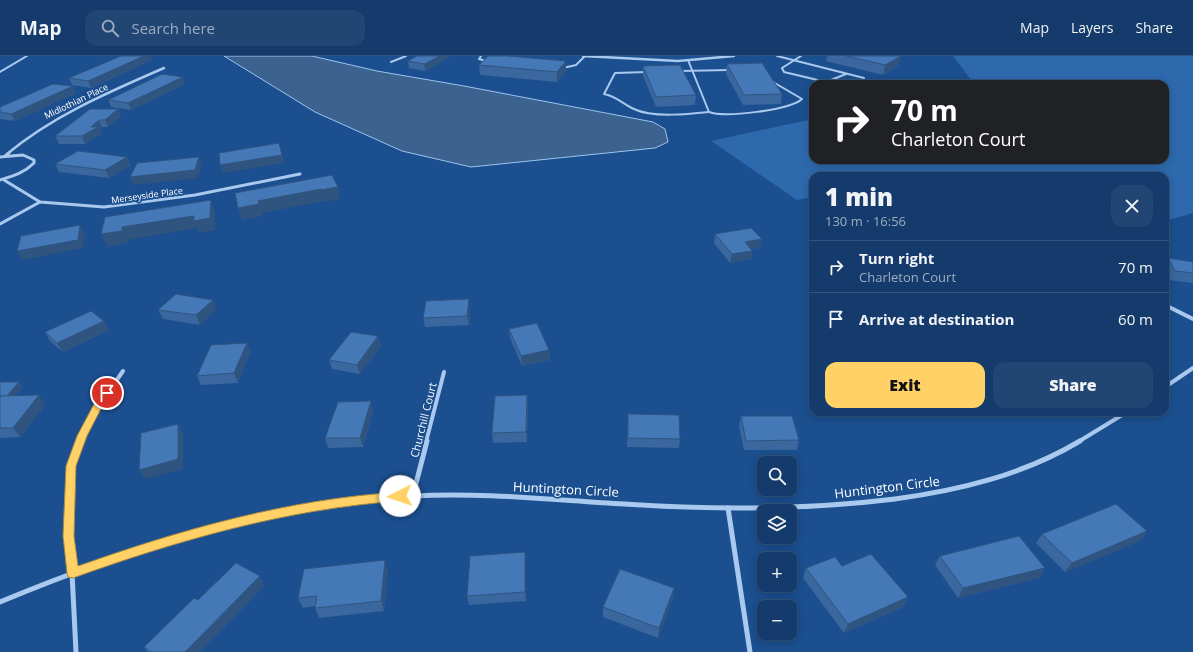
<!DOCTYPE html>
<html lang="en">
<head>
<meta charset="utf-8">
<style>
  body { margin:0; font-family:"Open Sans",sans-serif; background:#214673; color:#f1f3f6; height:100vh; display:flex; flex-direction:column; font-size:15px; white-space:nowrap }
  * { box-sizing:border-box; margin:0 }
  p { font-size:13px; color:#9dadc1 }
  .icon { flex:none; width:22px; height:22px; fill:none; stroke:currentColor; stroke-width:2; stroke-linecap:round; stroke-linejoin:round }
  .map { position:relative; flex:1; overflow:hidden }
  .details { position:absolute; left:809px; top:116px; width:360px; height:244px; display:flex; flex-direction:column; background:#143b6b; border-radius:12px; box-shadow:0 2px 10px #0003,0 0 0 1px #33557e }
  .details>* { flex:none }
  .guide { position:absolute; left:809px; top:24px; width:360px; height:84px; border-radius:12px; box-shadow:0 2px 10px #0003,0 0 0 1px #33557e; background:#202124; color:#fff; overflow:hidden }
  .tools { position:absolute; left:757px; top:400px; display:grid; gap:8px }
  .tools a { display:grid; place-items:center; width:40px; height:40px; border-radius:8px; background:#143b6b; box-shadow:0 2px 10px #0003,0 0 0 1px #33557e; font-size:20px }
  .pin { position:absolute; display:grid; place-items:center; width:34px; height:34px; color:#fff; margin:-17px; border:2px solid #fff; border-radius:50%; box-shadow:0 1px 4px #0007 }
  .me { position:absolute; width:44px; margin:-22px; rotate:266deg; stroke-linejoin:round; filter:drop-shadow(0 0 3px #0008) }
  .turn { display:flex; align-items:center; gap:14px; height:84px; padding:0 16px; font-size:18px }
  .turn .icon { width:52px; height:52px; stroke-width:2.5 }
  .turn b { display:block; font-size:28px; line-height:34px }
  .round { display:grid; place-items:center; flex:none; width:42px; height:42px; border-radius:12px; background:#214673 }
  .overview { display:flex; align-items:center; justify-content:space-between; height:68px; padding:0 16px }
  h1 { font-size:24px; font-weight:800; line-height:30px }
  .primary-button { display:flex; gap:8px; margin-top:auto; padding:8px 16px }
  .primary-button a { flex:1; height:46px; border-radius:12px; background:#ffd166; color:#111; font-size:16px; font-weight:800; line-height:46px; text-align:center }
  .primary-button a+a { background:#214673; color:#f1f3f6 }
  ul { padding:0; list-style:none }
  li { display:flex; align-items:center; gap:12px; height:52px; padding:0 16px; border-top:1px solid #33557e }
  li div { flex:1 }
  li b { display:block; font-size:15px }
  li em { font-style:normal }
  header { display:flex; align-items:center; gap:24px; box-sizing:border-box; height:56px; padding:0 20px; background:#143b6b; border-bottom:1px solid #33557e }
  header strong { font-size:19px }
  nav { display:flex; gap:22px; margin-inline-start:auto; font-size:14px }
  .search { width:280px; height:36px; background:#214673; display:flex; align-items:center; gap:10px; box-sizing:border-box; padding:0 14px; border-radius:12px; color:#9dadc1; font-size:15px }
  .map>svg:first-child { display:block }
  .green { fill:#2e69ad }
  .water { fill:#3c6290; stroke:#9cc4f0 }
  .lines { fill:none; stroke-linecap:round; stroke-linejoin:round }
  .lane { stroke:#a9c9ee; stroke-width:2 }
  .street-far3 { stroke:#a9c9ee; stroke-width:2.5 }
  .street-far2 { stroke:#a9c9ee; stroke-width:3 }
  .street-far1 { stroke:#a9c9ee; stroke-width:4 }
  .street { stroke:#a9c9ee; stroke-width:5 }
  .wall { fill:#3a679d }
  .shaded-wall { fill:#305480 }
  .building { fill:#4478b7; stroke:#305480 }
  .route { fill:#ffd166; stroke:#a68842 }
  .labels { text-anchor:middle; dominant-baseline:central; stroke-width:3.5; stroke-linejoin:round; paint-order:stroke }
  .far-street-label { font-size:9px; fill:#fff; stroke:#1b4f8f }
  .street-label { font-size:11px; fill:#fff; stroke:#1b4f8f }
  .near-street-label { font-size:13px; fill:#fff; stroke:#1b4f8f }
</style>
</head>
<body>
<header>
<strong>Map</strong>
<div class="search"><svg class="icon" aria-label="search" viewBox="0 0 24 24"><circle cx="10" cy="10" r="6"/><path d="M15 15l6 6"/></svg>Search here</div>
<nav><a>Map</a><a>Layers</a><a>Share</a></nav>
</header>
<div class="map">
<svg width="1193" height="596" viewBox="0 0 1193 596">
  <rect width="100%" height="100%" fill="#1b4f8f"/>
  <!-- green -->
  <path class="green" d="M953,0H1193V157L1165,165V120H935L924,118L916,120H813V141L797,144L711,85L813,63V104H1165V28H928L972,25Z"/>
  <!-- water -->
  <path class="water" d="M224,0H312L377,15L464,30L653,66L665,73L668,86L655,92L471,111L402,95L315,56Z"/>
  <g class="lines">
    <!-- lane -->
    <g class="lane">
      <path d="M481,0L479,3L486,5"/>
      <path d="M777,0L864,22"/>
      <path d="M801,0L782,12L784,16L826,26L846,18"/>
      <path d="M688,4L709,56C725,62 790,54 802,43L773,26"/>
      <path d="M391,6L406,0"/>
      <path d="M563,12L576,9L585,0"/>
      <path d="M680,15L729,14"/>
      <path d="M0,16L27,0"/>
      <path d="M647,16L615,17L604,38C616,40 623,48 634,53C652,62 690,58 709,56"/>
    </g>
    <!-- street-far3 -->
    <g class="street-far3">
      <path d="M583,0L678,5L734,0"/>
      <path d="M7,98C54,59 109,36 164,12"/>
    </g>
    <!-- street-far2 -->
    <g class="street-far2">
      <path d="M5,100L9,97"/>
      <path d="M0,101L23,99L34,104V107C24,117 13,120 0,124"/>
      <path d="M4,124L40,146L104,151L195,139L300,118"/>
      <path d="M0,168L40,146"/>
    </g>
    <!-- street-far1 -->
    <g class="street-far1">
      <path d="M1165,249L1193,263"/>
      <path d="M1165,331L1193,312"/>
      <path d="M79,386L92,360L123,315"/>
      <path d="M426,386L444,316"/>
      <path d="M1078,386L1127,356"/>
    </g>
    <!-- street -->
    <g class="street">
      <path d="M413,439L427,385"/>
      <path d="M728,452L750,596"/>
      <path d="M0,546C132,491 269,448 412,440C483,436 553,444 624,448C714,454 805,454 895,443C960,434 1023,419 1080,385"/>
      <path d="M76,596L68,437L71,411L79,385"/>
    </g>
  </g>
  <!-- wall -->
  <g class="wall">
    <path d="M121,0H150L152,4L91,32L72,29L69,22Z"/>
    <path d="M827,0H901L898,10L883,19L826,5Z"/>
    <path d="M449,2L425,15L409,12L408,5Z"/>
    <path d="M727,8L782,38L781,48L743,49L726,18Z"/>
    <path d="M479,9L566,15L557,26L480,19Z"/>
    <path d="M643,10L696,39L695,49L656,51L643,20Z"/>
    <path d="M185,28L131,54L111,51L108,44Z"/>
    <path d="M76,37L15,65L0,63V51Z"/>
    <path d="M118,53L121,60L108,71H102L100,74L101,78L85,88H59L55,80Z"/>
    <path d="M127,101L131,109L109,122L59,116L55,108Z"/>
    <path d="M715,178L760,192L751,193L752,195L751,203L730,207L714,187Z"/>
    <path d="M1168,202L1193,206V227L1169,224L1165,216V207Z"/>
    <path d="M470,252L469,269L425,271L423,262Z"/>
    <path d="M216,253L200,269L163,263L158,254Z"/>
    <path d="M104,265L109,274L63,296L50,285L45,276Z"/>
    <path d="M509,273L549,294L550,304L522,310L510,282Z"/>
    <path d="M247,287L250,296L238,327L201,329L197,320Z"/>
    <path d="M381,290L360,318L332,313L329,304Z"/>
    <path d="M0,326L23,331L15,340L45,349L20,381L0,382Z"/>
    <path d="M527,339L528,348L527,386L493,387L492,377Z"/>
    <path d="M373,355L363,391L328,392L325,382Z"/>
    <path d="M628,358L680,383L679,392L627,391Z"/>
    <path d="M741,360L799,384L797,394H744L739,370Z"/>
    <path d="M1147,475L1140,485L1065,516L1036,487L1042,478Z"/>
    <path d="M525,496L526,505V545L469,549L467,540Z"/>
    <path d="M940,500L1045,512L1039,522L958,542L935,509Z"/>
    <path d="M842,510L908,541L903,551L844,577L803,522L806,512Z"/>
    <path d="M388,514L384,555L319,562L315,552L316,550L303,552L298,542Z"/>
    <path d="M264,530L200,596H147L144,591Z"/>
    <path d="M674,532L673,542L658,582L603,561V551Z"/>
  </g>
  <!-- shaded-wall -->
  <g class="shaded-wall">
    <path d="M144,0H150L152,4L91,32L88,25Z"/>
    <path d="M440,0H449V2L425,15L424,8Z"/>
    <path d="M901,0L898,10L883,19L885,9Z"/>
    <path d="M566,5V15L557,26V16Z"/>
    <path d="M183,21L185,28L131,54L128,47Z"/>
    <path d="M73,30L76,37L15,65L11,58Z"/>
    <path d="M118,53L121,60L108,71L105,64Z"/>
    <path d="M99,64L102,71L100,74L101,78L85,88L82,80L91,71Z"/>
    <path d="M279,87L285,107L223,117L220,109Z"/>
    <path d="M127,101L131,109L109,122L105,114Z"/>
    <path d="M199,101L202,109L198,122L133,129L130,121Z"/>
    <path d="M338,131L340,143L324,146L321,134Z"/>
    <path d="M321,133L324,145L262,157L263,160L242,164L238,152L258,145Z"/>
    <path d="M211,144L215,156V174L199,177L197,172L128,184L127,187L107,191L101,178Z"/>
    <path d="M80,169L85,178L83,192L22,204L17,195Z"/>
    <path d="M762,183L760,192L743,195L745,186Z"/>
    <path d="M752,195L751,203L730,207L732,198Z"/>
    <path d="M469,243L470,252L469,269L467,260Z"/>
    <path d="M213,244L216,253L200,269L196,259Z"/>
    <path d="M104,265L109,274L63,296L57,287Z"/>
    <path d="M378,280L381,290L360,318L357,309Z"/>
    <path d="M247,287L250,296L238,327L234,317Z"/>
    <path d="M549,294L550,304L522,310L521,300Z"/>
    <path d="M19,326L23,331L6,350L2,345Z"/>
    <path d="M39,339L45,349L20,381L13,372Z"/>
    <path d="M527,339L528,348L527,386L526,376Z"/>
    <path d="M371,345L373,355L363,391L360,382Z"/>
    <path d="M178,368L183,377V413L145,423L139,414Z"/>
    <path d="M1147,475L1140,485L1065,516L1072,507Z"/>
    <path d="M525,496L526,505V545L525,536Z"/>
    <path d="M385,504L388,514L384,555L381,545Z"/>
    <path d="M1045,512L1039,522L958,542L963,532Z"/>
    <path d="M260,520L264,530L200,596H185Z"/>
    <path d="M674,532L673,542L658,582L659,572Z"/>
    <path d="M908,541L903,551L844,577L848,568Z"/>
  </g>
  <!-- building -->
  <g class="building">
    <path d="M121,0H144L88,25L69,22Z"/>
    <path d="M417,0H440L424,8L408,5Z"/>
    <path d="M488,0H507L566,5L557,16L479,9Z"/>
    <path d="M846,0H901L885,9Z"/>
    <path d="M762,7L782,38L744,39L727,8Z"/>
    <path d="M680,9L696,39L656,41L643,10Z"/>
    <path d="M162,18L183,21L128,47L108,44Z"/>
    <path d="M53,28L73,30L11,58L0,56V51Z"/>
    <path d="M90,53H118L105,64H99L91,71H98L82,80H55Z"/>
    <path d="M279,87L282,99L220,109L219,97Z"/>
    <path d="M78,95L127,101L105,114L55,108Z"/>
    <path d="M199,101L195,114L130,121L137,107Z"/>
    <path d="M332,119L338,131L321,134V133L258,145L259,148L238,152L235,137Z"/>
    <path d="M211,144L210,162L194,165V160L122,171V175L101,178L105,161Z"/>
    <path d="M80,169L78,184L17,195L21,180Z"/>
    <path d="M751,172L762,183L745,186L752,195L732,198L715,178Z"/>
    <path d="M1168,202L1193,206V217L1175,215Z"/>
    <path d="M176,238L213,244L196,259L158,254Z"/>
    <path d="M469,243L467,260L423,262L426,245Z"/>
    <path d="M91,255L104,265L57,287L45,276Z"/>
    <path d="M537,267L549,294L521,300L509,273Z"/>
    <path d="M351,276L378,280L357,309L329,304Z"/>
    <path d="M247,287L234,317L197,320L211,289Z"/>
    <path d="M0,326H19L7,340H1L0,342Z"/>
    <path d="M39,339L13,372H0V342L1,340Z"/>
    <path d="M527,339L526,376L492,377L495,340Z"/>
    <path d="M371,345L360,382H325L338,346Z"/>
    <path d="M628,358L679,359L680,383L628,382Z"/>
    <path d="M741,360H792L799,384L746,385Z"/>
    <path d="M178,368V403L139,414L141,377Z"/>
    <path d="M1116,448L1147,475L1072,507L1042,478Z"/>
    <path d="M1019,480L1045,512L963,532L940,500Z"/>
    <path d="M525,496V536L467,540L470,500Z"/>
    <path d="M871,498L908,541L848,568L806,512L835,501L842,510Z"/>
    <path d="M385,504L381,545L315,552L317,540L298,542L304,513Z"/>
    <path d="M236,507L260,520L185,596H151L144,591L194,542L198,544Z"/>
    <path d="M620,513L674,532L659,572L603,551Z"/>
  </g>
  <!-- route -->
  <path class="route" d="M104,334H107L112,337L103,349L87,380L76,410L74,480L78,510C182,473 289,443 400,436L404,437L406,440L404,443L400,445C287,453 179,484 73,522L68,521L67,517L63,480L66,410L77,380L94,348Z"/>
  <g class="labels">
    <!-- far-street labels -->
    <g class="far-street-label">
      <text transform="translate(76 45) rotate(-26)">Midlothian Place</text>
      <text transform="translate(147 139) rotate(-8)">Merseyside Place</text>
    </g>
    <!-- street labels -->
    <g class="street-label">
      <text transform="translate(423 364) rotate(-76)">Churchill Court</text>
    </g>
    <!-- near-street labels -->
    <g class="near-street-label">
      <text transform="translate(887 431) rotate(-7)">Huntington Circle</text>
      <text transform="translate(566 433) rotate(3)">Huntington Circle</text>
    </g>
  </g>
</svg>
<div class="tools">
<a><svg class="icon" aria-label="search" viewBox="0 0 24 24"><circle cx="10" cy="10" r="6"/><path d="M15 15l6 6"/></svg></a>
<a><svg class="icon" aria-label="layers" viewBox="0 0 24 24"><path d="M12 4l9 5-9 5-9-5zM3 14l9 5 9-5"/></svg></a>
<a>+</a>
<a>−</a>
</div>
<div class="pin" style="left:107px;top:337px;background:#d93025"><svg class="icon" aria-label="arrive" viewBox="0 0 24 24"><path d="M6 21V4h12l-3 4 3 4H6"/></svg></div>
<svg class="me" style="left:400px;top:440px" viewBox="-20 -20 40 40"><circle r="19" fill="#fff"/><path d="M0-13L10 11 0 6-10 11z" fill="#ffd166"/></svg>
<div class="guide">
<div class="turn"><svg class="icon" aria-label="right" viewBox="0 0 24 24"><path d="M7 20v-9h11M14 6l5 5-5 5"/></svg><div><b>70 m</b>Charleton Court</div></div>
</div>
<section class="details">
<div class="overview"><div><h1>1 min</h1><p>130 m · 16:56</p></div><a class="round"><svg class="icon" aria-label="close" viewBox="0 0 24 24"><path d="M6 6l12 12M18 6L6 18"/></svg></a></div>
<ul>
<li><svg class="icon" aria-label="right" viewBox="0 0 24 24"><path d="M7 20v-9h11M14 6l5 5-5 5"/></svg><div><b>Turn right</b><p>Charleton Court</p></div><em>70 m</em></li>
<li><svg class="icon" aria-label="arrive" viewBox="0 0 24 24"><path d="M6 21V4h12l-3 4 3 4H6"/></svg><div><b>Arrive at destination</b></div><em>60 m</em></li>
</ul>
<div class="primary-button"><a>Exit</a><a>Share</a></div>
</section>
</div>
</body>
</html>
